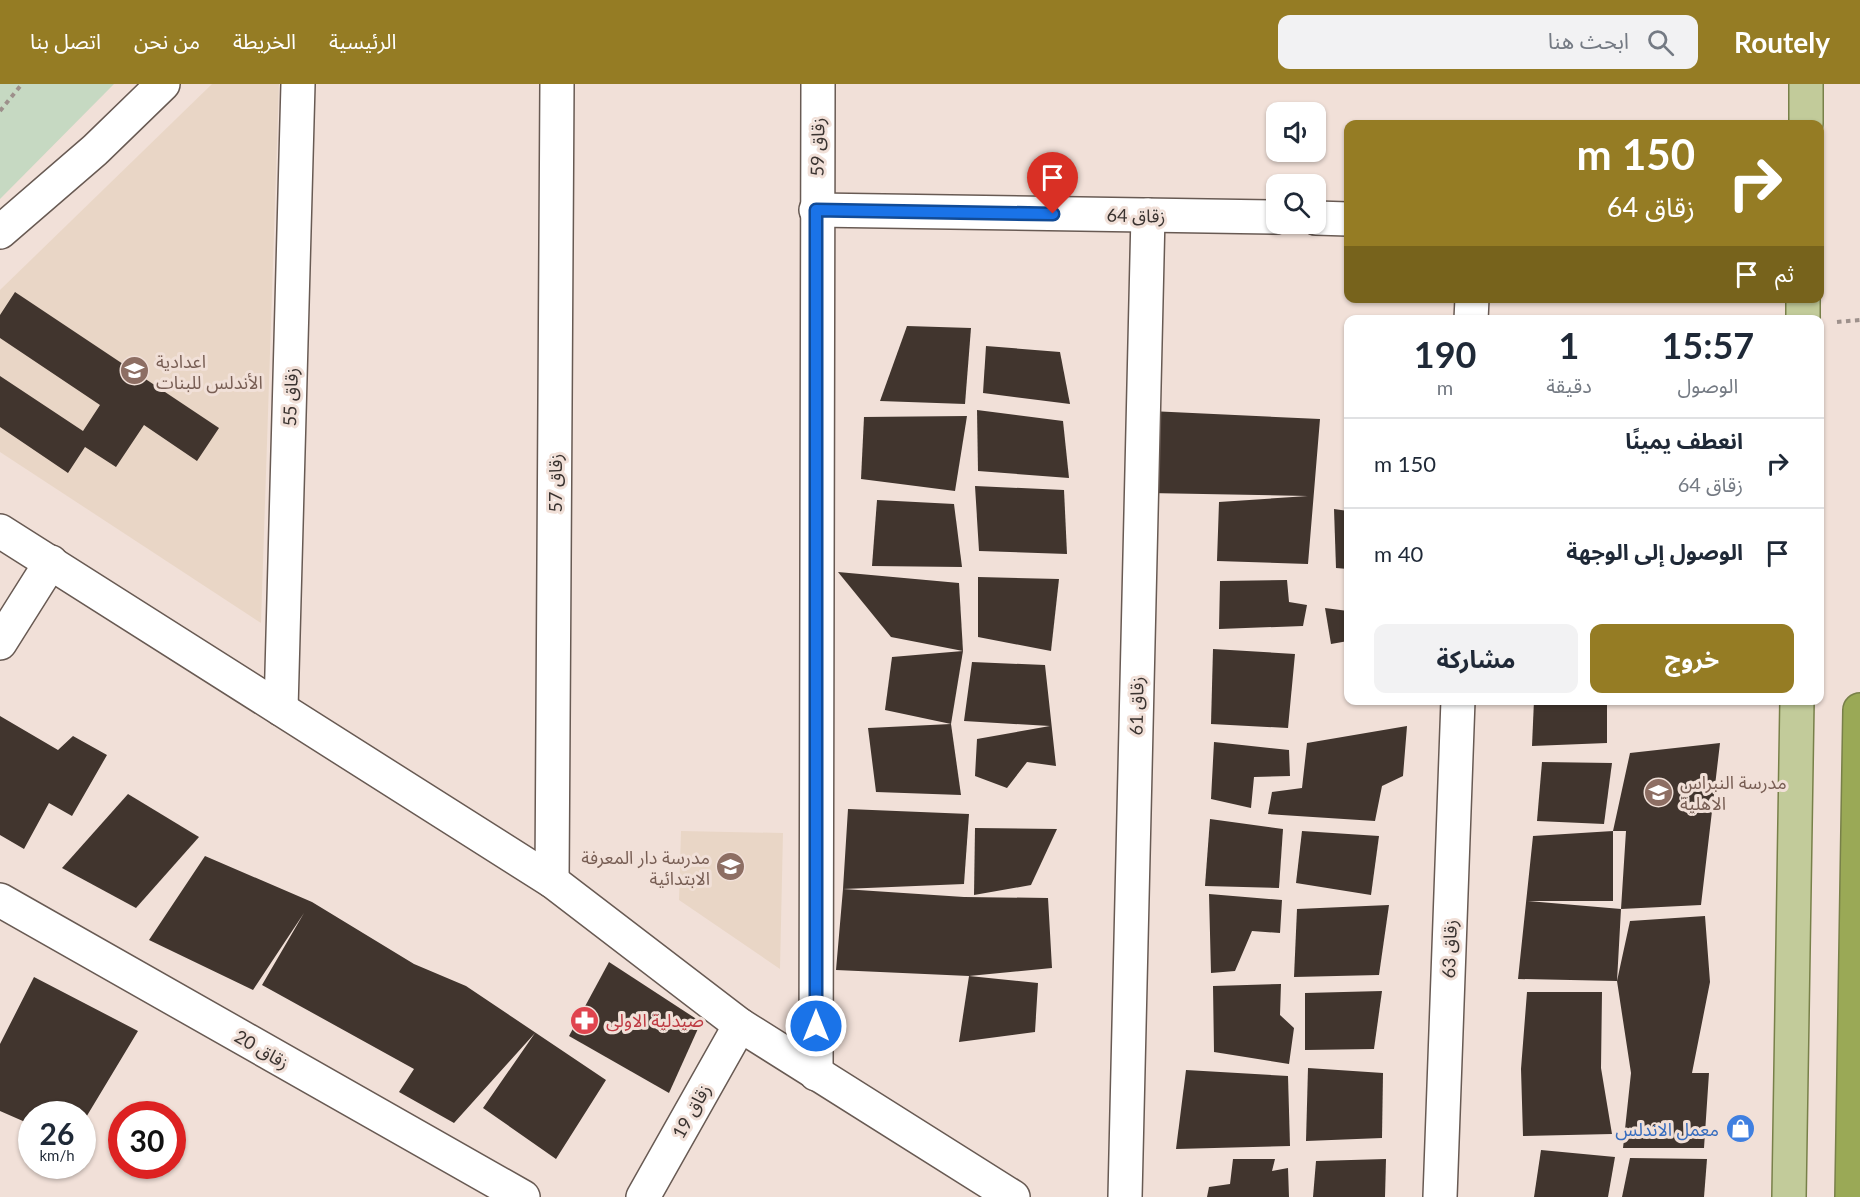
<!DOCTYPE html>
<html lang="ar">
<head>
<meta charset="utf-8">
<style>
  body { margin:0; font-family:Lato,"Noto Sans Arabic",sans-serif; background:#f2f2f3; color:#1f2937; direction:rtl; height:100vh; display:flex; flex-direction:column; font-size:22px; white-space:nowrap }
  * { box-sizing:border-box; margin:0 }
  p { font-size:20px; color:#747a83 }
  .icon { flex:none; width:33px; height:33px; fill:none; stroke:currentColor; stroke-width:2; stroke-linecap:round; stroke-linejoin:round }
  .map { position:relative; flex:1; overflow:hidden; direction:ltr }
  .side { position:absolute; left:1344px; top:231px; width:480px; height:390px; display:flex; flex-direction:column; background:#fff; border-radius:12px; box-shadow:0 2px 4px #0004; direction:rtl }
  .side>* { flex:none }
  .banner { position:absolute; left:1344px; top:36px; width:480px; height:183px; border-radius:12px; box-shadow:0 2px 4px #0004; direction:rtl; background:#957c24; color:#fff; overflow:hidden }
  .buttons { position:absolute; left:1266px; top:18px; display:grid; gap:12px }
  .buttons a { display:grid; place-items:center; width:60px; height:60px; border-radius:12px; background:#fff; box-shadow:0 2px 4px #0004; font-size:30px }
  .speed { position:absolute; left:18px; top:1017px; display:flex; gap:12px; font-size:30px; font-weight:700; text-align:center }
  .speed>* { display:grid; place-content:center; width:78px; height:78px; border-radius:50%; background:#fff; box-shadow:0 2px 4px #0004; line-height:1 }
  .speed small { font-size:15px; font-weight:400 }
  .speed .limit { border:9px solid #d22; background:#fff; color:#111 }
  .pin { position:absolute; display:grid; place-items:center; width:51px; height:51px; color:#fff; margin:-62px -26px; border-radius:50% 50% 50% 0; rotate:-45deg; box-shadow:0 0 6px #0007 }
  .pin .icon { rotate:45deg }
  .me { position:absolute; width:66px; margin:-33px; rotate:0deg; stroke-linejoin:round; filter:drop-shadow(0 0 4px #0008) }
  .turn { display:flex; align-items:center; gap:21px; height:126px; padding:0 30px; font-size:27px }
  .turn .icon { width:78px; height:78px; stroke-width:2.5 }
  .turn b { display:block; font-size:42px; line-height:51px }
  .then { display:flex; align-items:center; height:57px; padding:0 30px; background:#0003; gap:12px; font-size:22px }
  .eta { display:flex; justify-content:space-evenly; align-items:center; height:102px; text-align:center }
  .eta b { font-size:36px; font-weight:700; line-height:42px }
  .cta { display:flex; gap:12px; margin-top:auto; padding:12px 30px }
  .cta a { flex:1; height:69px; border-radius:12px; background:#957c24; color:#fff; font-size:24px; font-weight:700; line-height:69px; text-align:center }
  .cta a+a { background:#f2f2f3; color:#1f2937 }
  ul { padding:0; list-style:none }
  li { display:flex; align-items:center; gap:18px; height:90px; padding:0 30px; border-top:2px solid #e0e1e3 }
  li div { flex:1 }
  li b { display:block; font-size:22px }
  li em { font-style:normal }
  header { display:flex; align-items:center; gap:36px; box-sizing:border-box; height:84px; padding:0 30px; background:#957c24; color:#fff }
  header strong { font-size:28px }
  nav { display:flex; gap:33px; margin-inline-start:auto; font-size:21px }
  .search { width:420px; height:54px; background:#f2f2f3; display:flex; align-items:center; gap:15px; box-sizing:border-box; padding:0 21px; border-radius:12px; color:#747a83; font-size:22px }
  .map>svg:first-child { display:block }
  .education { fill:#e9d6c6 }
  .green { fill:#c6d9c2 }
  .building { fill:#41352e }
  .lines { fill:none; stroke-linecap:round; stroke-linejoin:round }
  .minor-casing { stroke:#685a53; stroke-width:36 }
  .major-casing { stroke:#788049; stroke-width:36 }
  .highway-casing { stroke:#788049; stroke-width:36 }
  .path { stroke:#9d908b; stroke-width:4; stroke-dasharray:4.5 4.5; stroke-linecap:butt }
  .minor { stroke:#fff; stroke-width:33 }
  .major { stroke:#c2cb9a; stroke-width:33 }
  .highway { stroke:#9aa956; stroke-width:33 }
  .route-casing { stroke:#114b97; stroke-width:15 }
  .route { stroke:#1a73e8; stroke-width:10 }
  .labels { text-anchor:middle; dominant-baseline:central; stroke-width:6; stroke-linejoin:round; paint-order:stroke }
  .street-label { font-size:18px; fill:#3a3330; stroke:#f1e0d8 }
  .education-label { font-size:18px; fill:#785e54; stroke:#f1e0d8; text-anchor:start }
  .health-label { font-size:18px; fill:#be3a42; stroke:#f1e0d8; text-anchor:start }
  .shop-label { font-size:18px; fill:#366cbe; stroke:#f1e0d8; text-anchor:end }
</style>
</head>
<body>
<header>
<strong>Routely</strong>
<div class="search"><svg class="icon" aria-label="search" viewBox="0 0 24 24"><circle cx="10" cy="10" r="6"/><path d="M15 15l6 6"/></svg>ابحث هنا</div>
<nav><a>الرئيسية</a><a>الخريطة</a><a>من نحن</a><a>اتصل بنا</a></nav>
</header>
<div class="map">
<svg width="1860" height="1113" viewBox="0 0 1860 1113">
  <rect width="100%" height="100%" fill="#f1e0d8"/>
  <!-- education -->
  <g class="education">
    <path d="M212,0H279L261,539L0,368V206Z"/>
    <path d="M681,747L783,749L780,885L679,816Z"/>
  </g>
  <!-- green -->
  <path class="green" d="M0,0H114L0,115Z"/>
  <!-- building -->
  <g class="building">
    <path d="M15,208L219,344L197,377L144,341L116,383L85,363L68,389L0,343V292L83,347L100,321L0,254V231Z"/>
    <path d="M907,242L971,244L965,320L880,317Z"/>
    <path d="M986,262L1060,268L1070,320L983,309Z"/>
    <path d="M977,326L1063,337L1069,394L978,387Z"/>
    <path d="M1150,327L1320,335L1308,480L1217,477L1219,418L1308,412L1148,409Z"/>
    <path d="M967,332L955,407L861,395L864,333Z"/>
    <path d="M975,402L1064,406L1067,470L979,467Z"/>
    <path d="M877,416L954,420L962,483L872,482Z"/>
    <path d="M1334,425L1348,427V485L1336,484Z"/>
    <path d="M838,488L959,499L963,567L891,553Z"/>
    <path d="M978,493L1059,495L1051,567L978,553Z"/>
    <path d="M1287,496L1289,518L1307,521L1303,542L1219,545L1220,497Z"/>
    <path d="M1325,524L1348,527V557L1331,560Z"/>
    <path d="M1213,565L1295,570L1288,644L1211,640Z"/>
    <path d="M963,567L951,640L885,626L892,573Z"/>
    <path d="M972,578L1045,581L1056,682L1027,678L1007,704L975,692L977,655L1050,642L964,637Z"/>
    <path d="M1534,616H1607V659L1532,662Z"/>
    <path d="M0,632L58,666L73,652L107,671L72,732L49,719L24,765L0,751Z"/>
    <path d="M951,640L961,711L876,708L868,644Z"/>
    <path d="M1407,642L1403,692L1382,702L1375,737L1268,730L1272,708L1302,704L1307,659Z"/>
    <path d="M1214,658L1289,666L1290,692L1254,693L1251,724L1211,715Z"/>
    <path d="M1720,659L1701,821L1621,825L1626,747H1613V817H1528L1621,825L1617,897L1630,837L1705,832L1710,898L1692,989H1709L1704,1064H1623L1631,989L1617,897L1518,895L1533,752L1613,747L1630,669Z"/>
    <path d="M1542,678L1612,679L1604,740L1537,737Z"/>
    <path d="M128,710L199,753L136,824L62,784Z"/>
    <path d="M848,725L969,730L964,800L843,805Z"/>
    <path d="M1210,735L1283,745L1279,804L1205,802Z"/>
    <path d="M975,744L1057,745L1031,801L974,811Z"/>
    <path d="M1302,747L1379,752L1371,811L1296,799Z"/>
    <path d="M205,772L312,818L414,880L466,902L606,996L556,1075L483,1024L535,949L454,1039L399,1008L414,985L262,901L304,829L253,906L149,856Z"/>
    <path d="M843,805L964,813L1048,814L1052,884L969,892L836,886Z"/>
    <path d="M1209,810L1282,816L1280,849L1252,847L1235,887L1211,889Z"/>
    <path d="M1389,821L1379,891L1294,893L1297,825Z"/>
    <path d="M609,878L701,938L669,1009L569,952Z"/>
    <path d="M969,892L1038,899L1035,948L959,958Z"/>
    <path d="M34,893L138,947L82,1040V1030H32V1041L0,1027V960Z"/>
    <path d="M1281,900L1280,931L1294,944L1289,980L1214,968L1213,902Z"/>
    <path d="M1382,907L1374,965L1305,966V909Z"/>
    <path d="M1527,908H1602L1601,984L1612,1050L1523,1052L1521,985Z"/>
    <path d="M1308,984L1383,989L1382,1054L1306,1057Z"/>
    <path d="M1186,986L1288,992L1290,1062L1176,1065Z"/>
    <path d="M1541,1066L1615,1073L1608,1113H1534Z"/>
    <path d="M1630,1074L1707,1075L1704,1113H1622Z"/>
    <path d="M1233,1075H1275L1272,1087L1288,1084L1289,1113H1207L1209,1103L1230,1100Z"/>
    <path d="M1386,1075L1385,1113H1313L1316,1077Z"/>
  </g>
  <g class="lines">
    <defs>
      <g id="minor">
        <path d="M816,126L1276,133"/>
        <path d="M1316,134L1348,135"/>
        <path d="M0,148L95,66L163,0"/>
        <path d="M1471,236L1472,214"/>
        <path d="M0,447L552,797L740,941L1013,1113"/>
        <path d="M0,559L51,478"/>
        <path d="M281,625L298,0"/>
        <path d="M552,797L557,0"/>
        <path d="M0,816L523,1113"/>
        <path d="M816,990L818,0"/>
        <path d="M643,1113L740,941"/>
        <path d="M1125,1113L1148,131"/>
        <path d="M1440,1113L1458,616"/>
      </g>
      <g id="major">
        <path d="M1806,40V0"/>
        <path d="M1803,236V214"/>
        <path d="M1789,1113L1797,616"/>
      </g>
      <path id="highway" d="M1852,1113L1860,626"/>
    </defs>
    <!-- minor casing -->
    <use href="#minor" class="minor-casing"/>
    <!-- major casing -->
    <use href="#major" class="major-casing"/>
    <!-- highway casing -->
    <use href="#highway" class="highway-casing"/>
    <!-- path -->
    <g class="path">
      <path d="M0,27L22,0"/>
      <path d="M1837,238L1860,236"/>
    </g>
    <!-- minor -->
    <use href="#minor" class="minor"/>
    <!-- major -->
    <use href="#major" class="major"/>
    <!-- highway -->
    <use href="#highway" class="highway"/>
  </g>
  <g class="lines">
    <defs>
      <path id="route" d="M816,942V126L1053,130"/>
    </defs>
    <!-- route casing -->
    <use href="#route" class="route-casing"/>
    <!-- route -->
    <use href="#route" class="route"/>
  </g>
  <!-- icons -->
  <defs>
    <symbol id="school-disc" viewBox="-11 -11 22 22"><circle r="9.5" fill="#8d6e63" stroke="#f1e0d8"/><path d="M0-5L7-2L0 1L-7-2ZM-4 1L0 2.5L4 1V4Q0 6-4 4Z" fill="#fff"/></symbol>
    <symbol id="pharmacy-disc" viewBox="-11 -11 22 22"><circle r="9.5" fill="#e0444e" stroke="#f1e0d8"/><path d="M-2-6h4v4h4v4h-4v4h-4v-4h-4v-4h4Z" fill="#fff"/></symbol>
    <symbol id="shop-disc" viewBox="-11 -11 22 22"><circle r="9.5" fill="#3f7fe0" stroke="#f1e0d8"/><path d="M-5-2.5h2.3a2.7 3.5 0 0 1 5.4 0H5L5.5 6h-11ZM-1.5-2.5h3a1.5 2.3 0 0 0-3 0Z" fill="#fff"/></symbol>
  </defs>
  <g fill-rule="evenodd">
    <use href="#school-disc" x="118" y="270" width="33" height="33"/>
    <use href="#school-disc" x="1642" y="692" width="33" height="33"/>
    <use href="#school-disc" x="714" y="766" width="33" height="33"/>
    <use href="#pharmacy-disc" x="568" y="920" width="33" height="33"/>
    <use href="#shop-disc" x="1724" y="1028" width="33" height="33"/>
  </g>
  <g class="labels">
    <!-- street labels -->
    <g class="street-label">
      <text transform="translate(817 63) rotate(-89)">زقاق 59</text>
      <text transform="translate(1136 131) rotate(1)">زقاق 64</text>
      <text transform="translate(290 313) rotate(-88)">زقاق 55</text>
      <text transform="translate(555 399) rotate(-90)">زقاق 57</text>
      <text transform="translate(1136 622) rotate(-89)">زقاق 61</text>
      <text transform="translate(1449 865) rotate(-88)">زقاق 63</text>
      <text transform="translate(262 965) rotate(30)">زقاق 20</text>
      <text transform="translate(691 1027) rotate(-61)">زقاق 19</text>
    </g>
    <!-- education labels -->
    <g class="education-label">
      <text x="156" y="277">اعدادية<tspan x="156" dy="21">الأندلس للبنات</tspan></text>
      <text x="1680" y="698">مدرسة النبراس<tspan x="1680" dy="21">الاهلية</tspan></text>
      <text x="710" y="773" text-anchor="end">مدرسة دار المعرفة<tspan x="710" dy="21">الابتدائية</tspan></text>
    </g>
    <!-- health labels -->
    <g class="health-label">
      <text x="606" y="936">صيدلية الاولى</text>
    </g>
    <!-- shop labels -->
    <g class="shop-label">
      <text x="1719" y="1045">معمل الاندلس</text>
    </g>
  </g>
</svg>
<div class="buttons">
<a><svg class="icon" aria-label="sound" viewBox="0 0 24 24"><path d="M4 9h4l5-4v14l-5-4H4zM17 9q2 3 0 6"/></svg></a>
<a><svg class="icon" aria-label="search" viewBox="0 0 24 24"><circle cx="10" cy="10" r="6"/><path d="M15 15l6 6"/></svg></a>
</div>
<div class="speed"><div>26<small>km/h</small></div><div class="limit">30</div></div>
<div class="pin" style="left:1053px;top:130px;background:#d93025"><svg class="icon" aria-label="arrive" viewBox="0 0 24 24"><path d="M6 21V4h12l-3 4 3 4H6"/></svg></div>
<svg class="me" style="left:816px;top:942px" viewBox="-20 -20 40 40"><circle r="17" fill="#1a73e8" stroke="#fff" stroke-width="3"/><path d="M0-11L8 9 0 5-8 9z" fill="#fff"/></svg>
<div class="banner">
<div class="turn"><svg class="icon" aria-label="right" viewBox="0 0 24 24"><path d="M7 20v-9h11M14 6l5 5-5 5"/></svg><div><b>150 m</b>زقاق 64</div></div>
<div class="then">ثم<svg class="icon" aria-label="arrive" viewBox="0 0 24 24"><path d="M6 21V4h12l-3 4 3 4H6"/></svg></div>
</div>
<section class="side">
<div class="eta">
<div><b>15:57</b><p>الوصول</p></div>
<div><b>1</b><p>دقيقة</p></div>
<div><b>190</b><p>m</p></div>
</div>
<ul>
<li><svg class="icon" aria-label="right" viewBox="0 0 24 24"><path d="M7 20v-9h11M14 6l5 5-5 5"/></svg><div><b>انعطف يمينًا</b><p>زقاق 64</p></div><em>150 m</em></li>
<li><svg class="icon" aria-label="arrive" viewBox="0 0 24 24"><path d="M6 21V4h12l-3 4 3 4H6"/></svg><div><b>الوصول إلى الوجهة</b></div><em>40 m</em></li>
</ul>
<div class="cta"><a>خروج</a><a>مشاركة</a></div>
</section>
</div>
</body>
</html>
